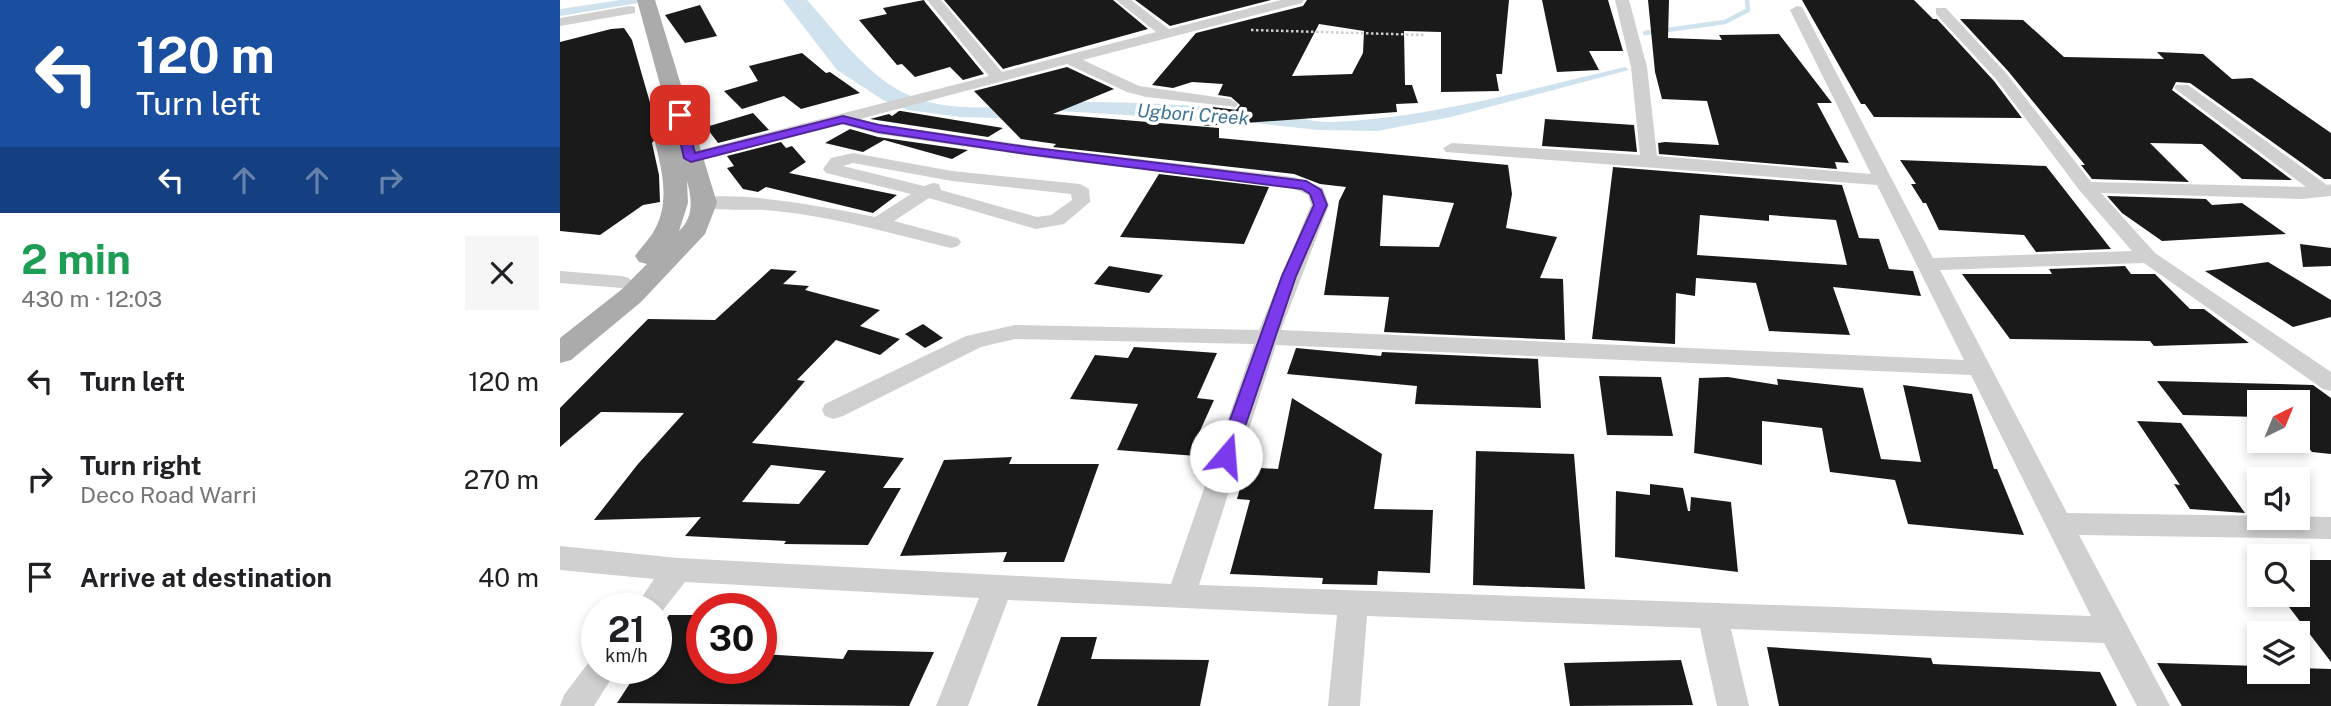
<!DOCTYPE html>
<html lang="en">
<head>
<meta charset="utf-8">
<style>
  body { margin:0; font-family:"Public Sans",sans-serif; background:#f6f6f6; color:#202124; height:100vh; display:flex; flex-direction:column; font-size:26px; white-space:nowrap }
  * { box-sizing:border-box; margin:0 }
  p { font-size:23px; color:#757577 }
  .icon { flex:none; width:38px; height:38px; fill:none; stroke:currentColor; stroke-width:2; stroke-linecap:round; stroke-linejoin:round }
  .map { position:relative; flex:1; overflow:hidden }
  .side { display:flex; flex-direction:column; background:#fff; width:560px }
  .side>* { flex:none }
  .guide { background:#1a4fa0; color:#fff; overflow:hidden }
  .needle { width:46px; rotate:43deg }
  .fabs { position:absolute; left:1687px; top:390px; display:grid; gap:14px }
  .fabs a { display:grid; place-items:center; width:63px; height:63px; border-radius:0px; background:#fff; box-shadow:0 4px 10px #0003; font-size:35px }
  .speed { position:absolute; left:21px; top:593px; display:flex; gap:14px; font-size:35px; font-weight:700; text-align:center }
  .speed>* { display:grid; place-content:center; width:91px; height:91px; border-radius:50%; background:#fff; box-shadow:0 4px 10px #0003; line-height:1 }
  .speed small { font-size:18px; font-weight:400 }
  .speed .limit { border:10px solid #d22; background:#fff; color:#111 }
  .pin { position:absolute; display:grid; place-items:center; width:60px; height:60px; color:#fff; margin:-30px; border-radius:14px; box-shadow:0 4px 10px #0006 }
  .me { position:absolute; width:77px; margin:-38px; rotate:18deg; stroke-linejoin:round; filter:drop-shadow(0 0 5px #0008) }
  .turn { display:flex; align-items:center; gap:24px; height:147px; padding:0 21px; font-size:32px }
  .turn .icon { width:91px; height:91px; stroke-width:2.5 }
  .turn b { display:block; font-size:49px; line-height:60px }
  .lanes { display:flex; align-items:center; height:66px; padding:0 21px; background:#0003; justify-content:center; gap:35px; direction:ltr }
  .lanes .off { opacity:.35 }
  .round { display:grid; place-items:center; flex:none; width:74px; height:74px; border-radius:0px; background:#f6f6f6 }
  .summary { display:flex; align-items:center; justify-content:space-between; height:119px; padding:0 21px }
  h1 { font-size:42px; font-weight:700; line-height:52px; color:#1e9e55 }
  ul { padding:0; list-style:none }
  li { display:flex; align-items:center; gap:21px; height:98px; padding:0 21px }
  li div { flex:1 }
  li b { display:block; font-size:26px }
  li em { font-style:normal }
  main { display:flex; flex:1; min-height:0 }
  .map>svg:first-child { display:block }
  .water { fill:#cfe2ee }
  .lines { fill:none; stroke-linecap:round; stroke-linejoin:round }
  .stream { stroke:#cfe2ee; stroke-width:4.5 }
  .building { fill:#1a1a1a; fill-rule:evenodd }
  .path { stroke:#cdcdcd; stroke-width:2.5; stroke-dasharray:2.5 2.5; stroke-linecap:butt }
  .minor { fill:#d0d0d0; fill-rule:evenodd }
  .major { fill:#ababab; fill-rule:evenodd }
  .route { fill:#7c3aed; stroke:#51269a; stroke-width:2 }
  .labels { text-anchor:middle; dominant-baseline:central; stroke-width:7; stroke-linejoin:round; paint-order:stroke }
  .far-water-label { font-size:19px; font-style:italic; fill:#3f7597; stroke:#fff }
</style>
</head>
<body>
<main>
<section class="side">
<div class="guide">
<div class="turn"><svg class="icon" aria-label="left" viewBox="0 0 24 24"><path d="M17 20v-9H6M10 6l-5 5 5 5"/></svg><div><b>120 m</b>Turn left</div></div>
<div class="lanes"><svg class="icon" aria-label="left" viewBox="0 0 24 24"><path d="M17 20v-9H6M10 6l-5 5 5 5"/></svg><svg class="icon off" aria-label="ahead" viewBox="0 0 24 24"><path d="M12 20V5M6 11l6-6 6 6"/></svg><svg class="icon off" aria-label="ahead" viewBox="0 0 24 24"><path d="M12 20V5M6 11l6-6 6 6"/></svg><svg class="icon off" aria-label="right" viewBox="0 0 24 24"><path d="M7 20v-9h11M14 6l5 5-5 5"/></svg></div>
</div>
<div class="summary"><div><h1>2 min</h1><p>430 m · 12:03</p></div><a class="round"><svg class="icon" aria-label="close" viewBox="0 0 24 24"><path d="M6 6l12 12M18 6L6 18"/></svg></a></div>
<ul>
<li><svg class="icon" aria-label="left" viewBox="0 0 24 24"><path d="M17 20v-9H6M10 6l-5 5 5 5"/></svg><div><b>Turn left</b></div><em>120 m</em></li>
<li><svg class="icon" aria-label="right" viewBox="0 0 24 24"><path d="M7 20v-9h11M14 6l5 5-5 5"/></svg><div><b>Turn right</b><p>Deco Road Warri</p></div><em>270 m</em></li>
<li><svg class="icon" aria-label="arrive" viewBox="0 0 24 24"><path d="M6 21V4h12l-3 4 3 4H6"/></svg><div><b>Arrive at destination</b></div><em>40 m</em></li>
</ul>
</section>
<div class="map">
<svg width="1771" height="706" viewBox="0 0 1771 706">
  <rect width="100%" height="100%" fill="#fff"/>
  <!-- water -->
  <g class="water">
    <path d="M60,0H97L0,16V9Z"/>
    <path d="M223,0H247C276,32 303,71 342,92C396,120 468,101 525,102C585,102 646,106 705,112C728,114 751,123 773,122C872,118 969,89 1065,67L1069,70L891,117L817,131L758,130L695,123L500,111L436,118L401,117L348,110L323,100L277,70Z"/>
  </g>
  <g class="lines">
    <!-- stream -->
    <path class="stream" d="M1085,33L1165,22L1188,10L1187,0"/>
  </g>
  <!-- building -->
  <g class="building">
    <path d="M364,0L365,2L424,74L403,80L390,67L355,77L342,64L337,65L299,20L327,14L323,8Z"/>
    <path d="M384,0H553L588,29L443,69Z"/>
    <path d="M575,0H711L610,26Z"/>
    <path d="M747,0H949L942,74H936L939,91L881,92V32L844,31L845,85H852L858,103L836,104L837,112L644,126L653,107L676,110L680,105L671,97L658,95L663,84L632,82L613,88L592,85L636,33L743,6ZM759,24L804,31L803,53L792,74L732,76Z"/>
    <path d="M982,0H1048L1063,51H1029L1039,70L997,72Z"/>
    <path d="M1088,0H1109L1108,38L1162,40L1159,35L1219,34L1272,103H1257L1289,163L1275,162L1277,169L1099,154L1098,143L1105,142L1159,145L1147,101L1102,99L1095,72Z"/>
    <path d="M1242,0H1354L1373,19H1377L1434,81L1462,118L1314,117L1305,104H1301Z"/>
    <path d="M140,5L157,36L125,43L105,15Z"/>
    <path d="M1400,19L1463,20L1504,57L1604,59L1597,52L1643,54L1672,79L1692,78L1771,133V179H1764L1630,83L1616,82L1612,90L1732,180L1682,179L1642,144L1590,143L1629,182L1532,179L1521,165H1525L1448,71Z"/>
    <path d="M64,28L72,40L99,134L92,143L99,175L100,202L83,205L40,235L0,231V42L51,29Z"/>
    <path d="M242,53L266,73L270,72L300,93L241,109L224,96L182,109L164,91L198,81L189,66Z"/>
    <path d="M507,67L554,89L493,114L659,128V138L948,165L952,194L946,228L997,237L980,278L1003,279L1005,340L824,332L829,297L764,295L779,201L786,187L760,184L734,174L493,147L496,144L461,139L414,91ZM823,195L894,203L879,247L820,246Z"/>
    <path d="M339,111H341L443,128L428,137L310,119L329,114L332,116Z"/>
    <path d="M193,113L209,130L158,143L146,127Z"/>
    <path d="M985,119L1074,125L1077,152L982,146Z"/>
    <path d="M290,129L318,137L408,150L392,159L324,140L303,152L265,143Z"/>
    <path d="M221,142L226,148L232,146L246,162L229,173L337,195L313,213L206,187L198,192L183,189L167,168L174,166L167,156Z"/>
    <path d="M1340,160L1486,166L1551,249L1476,252L1464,235L1379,230L1366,203H1363L1351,184H1356Z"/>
    <path d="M1053,167L1282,185L1299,238L1319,239L1329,269L1353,271L1361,296L1273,287L1290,335L1209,331L1196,283L1136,278L1135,296L1116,293L1115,344L1032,339ZM1140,215L1209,221V215L1276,220L1287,265L1137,255Z"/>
    <path d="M599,174L709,187L684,244L560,237Z"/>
    <path d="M1547,196L1646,199L1652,205L1682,203L1726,234L1602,241L1562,213Z"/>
    <path d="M1740,244L1771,248V266L1743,267Z"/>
    <path d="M1708,262L1771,300V317L1733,327L1645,271Z"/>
    <path d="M549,266L603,275L589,293L534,284Z"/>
    <path d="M1565,266L1571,274H1595L1630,309H1644L1689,343L1594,346L1590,341L1450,339L1402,274H1492L1489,269Z"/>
    <path d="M211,269L237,271L223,284L249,286L245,290L320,310L300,326L340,339L320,355L276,340L237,380L245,381L192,443L344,458L323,488H341L308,545L224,544L226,541L125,536L141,517L34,520L78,464L124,413L41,412L0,447V408L88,319L155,320ZM211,465L266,471L239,504L182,502Z"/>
    <path d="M363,324L383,338L365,348L345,334Z"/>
    <path d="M574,347L657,353L637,398L654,400L639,433L659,435L650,457L557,450L578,404L510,399L535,355L568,358Z"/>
    <path d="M736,348L821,356L822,352L978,359L981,408L855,404L857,386L727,374Z"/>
    <path d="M1039,376L1101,377L1113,436L1047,435Z"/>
    <path d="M1168,377L1218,385L1217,379L1303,388L1321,459L1361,462L1343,385L1412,394L1434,469H1437L1464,535L1348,524L1335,480L1270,472L1262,428L1202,421V465L1134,453L1139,378Z"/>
    <path d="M1597,381L1753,385L1771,398V454L1752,452L1738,435V402H1699V417L1623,415Z"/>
    <path d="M732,398L822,454L814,509L873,510L870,573L818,571L817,585L762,584L763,578L670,574L690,500L677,499L686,467L718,469Z"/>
    <path d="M1577,421L1621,423L1685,513L1630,509L1614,484L1620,485Z"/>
    <path d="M916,451L1014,454L1025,589L913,585Z"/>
    <path d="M452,457L449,464H539L504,562H443L447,552L340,556L384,460Z"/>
    <path d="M1090,484L1123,488L1128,511H1130L1131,497L1171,502L1178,572L1055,557L1056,491L1090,495Z"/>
    <path d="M1738,560H1771V662L1720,595H1738Z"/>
    <path d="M109,615H142V668H201V654L283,659L288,650L374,652L349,706L57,703L80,668H96V634Z"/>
    <path d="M501,637H537L531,659L649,660L640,706H477Z"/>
    <path d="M1207,647L1371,658L1373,664L1540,672L1557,706H1219Z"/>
    <path d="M1121,660L1133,705L1010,706L1004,663Z"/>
    <path d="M1597,663L1699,666V672H1738V668L1771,669V706H1622Z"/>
  </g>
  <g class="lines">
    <!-- path -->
    <path class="path" d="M691,30L866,35"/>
    <!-- minor -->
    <g class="minor">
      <path d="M367,0H381L442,72L596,32L556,0H571L609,29L721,0H744L742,3L523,60L579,86L670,99L678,104L676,107L586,97L567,92L507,64L300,119L319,124L492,149L734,177L763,188L769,205L721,330L1404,360L1317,185L886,152L883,148L892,143L1080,155L1071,67L1055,0H1069L1087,67L1097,156L1311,174L1230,10L1237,6L1242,7L1373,258L1572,251L1520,191L1436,79L1376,14V8H1386L1446,73L1531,182L1746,187L1614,88L1616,85H1628L1767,185L1771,184V196L1742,199L1541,193L1595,253L1771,372V391L1763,389L1584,263L1380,270L1507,513L1771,517V539L1519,535L1610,706H1577L1544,643L1171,629L1189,706H1157L1140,628L807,616L800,706H768L777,615L448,600L408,706H376L419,598L125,582L96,619V609H74L94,579L0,570V546L118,558L611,584L694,344L455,339L421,347L283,416L274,419L265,416L262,410L265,404L406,336L455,325L699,330L751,205L748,195L730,187L492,159L318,134L281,124L130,163L121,158L124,154L429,76ZM716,345L1411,375L1531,616L639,585Z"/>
      <path d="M70,6L75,7V13L0,26V18Z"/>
      <path d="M293,153L392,171L520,184L529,189L530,202L504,224L476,229L369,198L334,221L398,238L401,242L398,246L391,248C329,233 269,215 204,210C190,209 143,212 136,203C151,184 288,211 315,217L351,194L266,173L263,169L271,158ZM293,163L392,181L511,194L512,200L491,215L477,217L381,190L379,184L373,183L364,186L283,166Z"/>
      <path d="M0,271L62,276L69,278L72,282L69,286L62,288L0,283Z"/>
      <path d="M37,656V668H58L34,706H0L4,695L32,658Z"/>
    </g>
    <!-- major -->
    <path class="major" d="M77,0H95L157,203L145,234L81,302L11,360L0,363V338L61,290L87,264L79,262L75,256C81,247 90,239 95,229C110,201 102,171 95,142L98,137L106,135L115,140ZM127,181C132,199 134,217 119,231L128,203Z"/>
  </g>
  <!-- route -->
  <path class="route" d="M120,112L125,115L135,153L283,116L319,125L467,147L746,181L761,190L767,205L736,276L675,456L673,460H660L657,456L722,276L754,205L750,194L742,189L467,154L318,132L283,123L131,162L124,158L114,115Z"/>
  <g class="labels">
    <!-- far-water labels -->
    <g class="far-water-label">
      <text transform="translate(633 114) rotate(4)">Ugbori Creek</text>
    </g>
  </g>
</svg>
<div class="fabs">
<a><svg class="needle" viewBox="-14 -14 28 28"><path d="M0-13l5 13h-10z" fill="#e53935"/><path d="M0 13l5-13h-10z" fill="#757577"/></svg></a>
<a><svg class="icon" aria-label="sound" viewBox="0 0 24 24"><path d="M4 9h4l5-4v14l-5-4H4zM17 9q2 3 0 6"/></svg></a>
<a><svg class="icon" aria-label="search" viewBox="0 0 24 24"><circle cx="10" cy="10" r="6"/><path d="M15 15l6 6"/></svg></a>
<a><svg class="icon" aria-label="layers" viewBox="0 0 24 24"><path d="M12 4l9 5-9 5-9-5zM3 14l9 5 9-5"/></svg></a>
</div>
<div class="speed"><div>21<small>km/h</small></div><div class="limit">30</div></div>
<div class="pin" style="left:120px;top:115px;background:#d93025"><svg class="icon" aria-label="arrive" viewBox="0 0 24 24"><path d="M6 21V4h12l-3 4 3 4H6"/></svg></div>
<svg class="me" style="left:666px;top:456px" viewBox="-20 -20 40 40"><circle r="19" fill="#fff"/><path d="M0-13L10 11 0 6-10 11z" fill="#7c3aed"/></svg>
</div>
</main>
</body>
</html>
